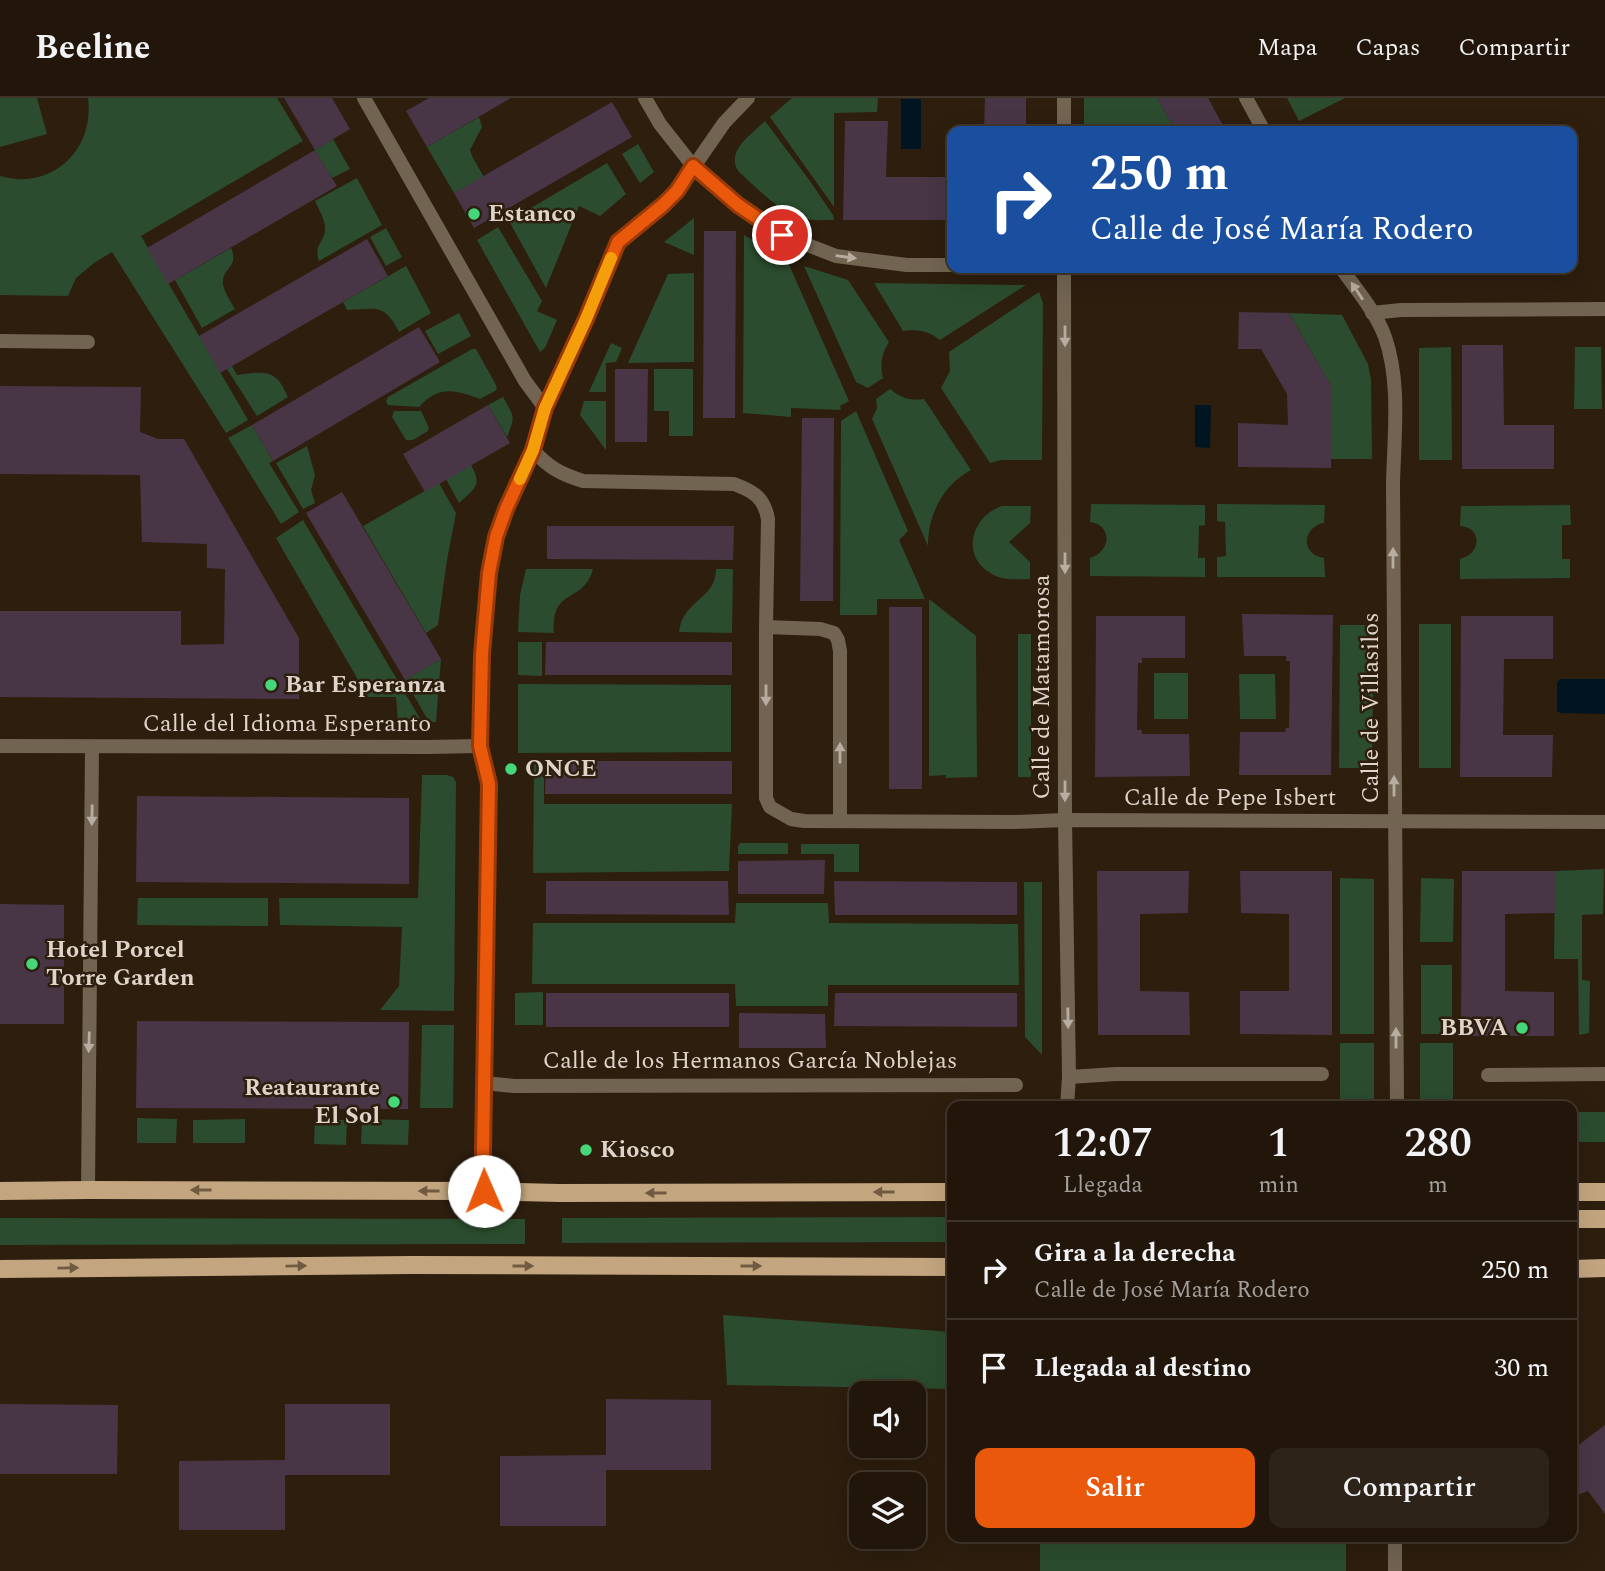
<!DOCTYPE html>
<html lang="es">
<head>
<meta charset="utf-8">
<style>
  body { margin:0; font-family:Spectral,serif; background:#2e2318; color:#f1f3f6; height:100vh; display:flex; flex-direction:column; font-size:26px; white-space:nowrap }
  * { box-sizing:border-box; margin:0 }
  p { font-size:23px; color:#a29f9c }
  .icon { flex:none; width:38px; height:38px; fill:none; stroke:currentColor; stroke-width:2; stroke-linecap:round; stroke-linejoin:round }
  .map { position:relative; flex:1; overflow:hidden }
  .panel { position:absolute; left:947px; top:1003px; width:630px; height:441px; display:flex; flex-direction:column; background:#22160a; border-radius:14px; box-shadow:0 7px 28px #0002,0 0 0 2px #3f352b }
  .panel>* { flex:none }
  .hud { position:absolute; left:947px; top:28px; width:630px; height:147px; border-radius:14px; box-shadow:0 7px 28px #0002,0 0 0 2px #3f352b; background:#1a4fa0; color:#fff; overflow:hidden }
  .tools { position:absolute; left:849px; top:1283px; display:grid; gap:14px }
  .tools a { display:grid; place-items:center; width:77px; height:77px; border-radius:14px; background:#22160a; box-shadow:0 7px 28px #0002,0 0 0 2px #3f352b; font-size:35px }
  .pin { position:absolute; display:grid; place-items:center; width:60px; height:60px; color:#fff; margin:-30px; border:4px solid #fff; border-radius:50%; box-shadow:0 2px 7px #0007 }
  .me { position:absolute; width:77px; margin:-38px; rotate:359deg; stroke-linejoin:round; filter:drop-shadow(0 0 5px #0008) }
  .turn { display:flex; align-items:center; gap:24px; height:147px; padding:0 28px; font-size:32px }
  .turn .icon { width:91px; height:91px; stroke-width:2.5 }
  .turn b { display:block; font-size:49px; line-height:60px }
  .eta { display:flex; justify-content:space-evenly; align-items:center; height:119px; text-align:center }
  .eta b { font-size:42px; font-weight:600; line-height:49px }
  .cta { display:flex; gap:14px; margin-top:auto; padding:14px 28px }
  .cta a { flex:1; height:80px; border-radius:14px; background:#ea580c; color:#fff; font-size:28px; font-weight:600; line-height:80px; text-align:center }
  .cta a+a { background:#2e2318; color:#f1f3f6 }
  ul { padding:0; list-style:none }
  li { display:flex; align-items:center; gap:21px; height:98px; padding:0 28px; border-top:2px solid #3f352b }
  li div { flex:1 }
  li b { display:block; font-size:26px }
  li em { font-style:normal }
  header { display:flex; align-items:center; gap:42px; box-sizing:border-box; height:98px; padding:0 35px; background:#22160a; border-bottom:2px solid #3f352b }
  header strong { font-size:33px }
  nav { display:flex; gap:38px; margin-inline-start:auto; font-size:24px }
  .map>svg:first-child { display:block }
  .green { fill:#2b4c2e }
  .water { fill:#001422 }
  .building { fill:#483646 }
  .lines { fill:none; stroke-linecap:round; stroke-linejoin:round }
  .minor { stroke:#716451; stroke-width:14 }
  .tertiary { stroke:#716451; stroke-width:14 }
  .primary { stroke:#c3a680; stroke-width:18 }
  .oneway { fill:#b8ada0 }
  .oneway2 { fill:#705b41 }
  .route-casing { stroke:#983908; stroke-width:18 }
  .route { stroke:#ea580c; stroke-width:12 }
  .slow { stroke:#f59e0b; stroke-width:12 }
  .poi-dot { fill:#46d77a; stroke:#2d1e0e; stroke-width:2.5 }
  .labels { text-anchor:middle; dominant-baseline:central; stroke-width:5; stroke-linejoin:round; paint-order:stroke }
  .poi-label { font-size:24px; font-weight:bold; fill:#ded4ca; stroke:#2d1e0e; text-anchor:start }
  .street-label { font-size:24px; fill:#ded4ca; stroke:#2d1e0e }
</style>
</head>
<body>
<header>
<strong>Beeline</strong>
<nav><a>Mapa</a><a>Capas</a><a>Compartir</a></nav>
</header>
<div class="map">
<svg width="1605" height="1473" viewBox="0 0 1605 1473">
  <rect width="100%" height="100%" fill="#2d1e0e"/>
  <!-- green -->
  <g class="green">
    <path d="M0,0H37L47,36L0,49Z"/>
    <path d="M88,0H277L303,43L141,138L248,322L226,335L112,154L94,165L76,180L68,198L0,197V78C52,93 95,52 88,0Z"/>
    <path d="M792,0H878L877,14L834,15V109L770,19Z"/>
    <path d="M1084,0H1157L1176,33H1084Z"/>
    <path d="M1287,0H1345L1299,23Z"/>
    <path d="M479,19L482,29L470,52L473,60L484,79L454,95L427,49Z"/>
    <path d="M765,23L810,83L833,117L834,122C823,122 811,123 801,120C777,112 757,90 739,74C724,54 752,36 765,23Z"/>
    <path d="M333,41L350,71L332,80L315,52Z"/>
    <path d="M638,46L654,74L640,85L622,56Z"/>
    <path d="M607,65L626,96L600,118L579,108L546,190L509,123Z"/>
    <path d="M357,80L382,127L319,163C313,147 325,144 325,131C325,121 319,112 315,103Z"/>
    <path d="M694,120V157L664,144Z"/>
    <path d="M498,129L542,203L537,213L557,222L545,250L540,254L477,142Z"/>
    <path d="M386,130L402,159L386,168L370,139Z"/>
    <path d="M744,137L787,162L849,303L840,308L841,312L791,310V319L743,315Z"/>
    <path d="M231,150C240,170 221,170 223,186C224,194 231,204 235,211L202,230L175,182Z"/>
    <path d="M406,168L431,215L399,234C384,205 377,211 347,212L343,204Z"/>
    <path d="M804,168L848,182L889,244C881,256 880,267 883,280L868,290L856,284Z"/>
    <path d="M694,175V264L628,265L668,176Z"/>
    <path d="M874,185L1026,187L940,242C928,233 918,231 903,233Z"/>
    <path d="M1039,194L1043,205L1042,362H1001L990,365L941,290L950,273L949,254Z"/>
    <path d="M459,215L471,238L438,256L425,233Z"/>
    <path d="M1289,215L1342,217L1368,266L1371,282L1372,361H1331V288Z"/>
    <path d="M611,245L622,250L616,264L606,265V294H589Z"/>
    <path d="M1451,249L1452,362H1419V250Z"/>
    <path d="M1575,249H1601L1602,311H1574Z"/>
    <path d="M472,251H476L495,285L497,290L495,293L480,301C455,292 439,287 419,309L388,307L386,303L388,299Z"/>
    <path d="M232,268L237,277C248,276 267,271 276,280C281,284 285,293 288,299L257,318L227,271Z"/>
    <path d="M654,271H693V338H669V313H654Z"/>
    <path d="M890,291C900,300 911,303 924,301L971,372C943,387 928,416 928,448L872,321L877,310L876,301Z"/>
    <path d="M503,299C514,319 516,317 507,339L488,307Z"/>
    <path d="M584,303H606V352L580,317Z"/>
    <path d="M394,313H421L429,330L428,333L413,342H406L392,319Z"/>
    <path d="M856,313L908,433L899,442L925,501H877V517H840L841,323Z"/>
    <path d="M252,327L273,363L269,365L299,414L281,426L228,340Z"/>
    <path d="M307,348L315,377L311,392L315,405L303,411L276,365Z"/>
    <path d="M471,367C483,388 474,391 459,405L446,381Z"/>
    <path d="M439,385L456,415L447,462L438,527L426,535L363,428Z"/>
    <path d="M1091,406L1205,407V427L1199,428L1198,460H1205V479L1090,478V460C1111,454 1113,427 1090,424Z"/>
    <path d="M1217,406L1325,407L1324,425C1313,426 1302,439 1309,451C1312,457 1319,459 1324,460L1325,479H1217V459L1226,458L1225,424L1217,423Z"/>
    <path d="M1570,407L1571,427H1562V461H1570V480L1460,481V461C1481,457 1483,429 1460,428L1461,408Z"/>
    <path d="M1002,408H1031L1030,425L1009,444L1030,464V481C1017,481 1003,483 992,476C960,459 971,418 1002,408Z"/>
    <path d="M303,422L422,624L398,625L396,599H368L276,440Z"/>
    <path d="M526,471H593C583,507 551,488 554,535L518,534L520,497Z"/>
    <path d="M716,471H733L732,535L679,534C683,501 716,502 716,471Z"/>
    <path d="M929,501L976,538L977,679L946,680V677L929,678Z"/>
    <rect x="1419" y="526" width="32" height="144"/>
    <path d="M1340,527H1374L1372,670H1339Z"/>
    <rect x="1018" y="536" width="13" height="143"/>
    <path d="M518,544H542V578L518,577Z"/>
    <path d="M441,561L436,624H429L405,582Z"/>
    <rect x="1154" y="575" width="34" height="46"/>
    <path d="M1275,576L1276,621H1240L1239,576Z"/>
    <path d="M518,586L731,587V654L518,655Z"/>
    <path d="M534,663H544V706H732L729,773L533,775Z"/>
    <path d="M422,677H447L453,679L456,684L454,913L380,912L399,888L402,829L280,827L279,800H418Z"/>
    <path d="M740,745H788V756H738V748Z"/>
    <path d="M801,746H859V774H834V756H801Z"/>
    <path d="M1604,771L1603,816L1582,817V882L1590,883L1589,935L1579,937L1578,861H1554L1555,773Z"/>
    <path d="M1340,780L1374,781V936H1340Z"/>
    <path d="M1421,780L1454,781L1453,844H1420Z"/>
    <path d="M1024,784H1042V957L1025,939Z"/>
    <path d="M138,800H268V828L137,827Z"/>
    <path d="M736,805H828L829,825L1018,826L1019,887H828V908H736L735,886H532L533,825H735Z"/>
    <rect x="1421" y="867" width="31" height="69"/>
    <path d="M543,894V927H515V895Z"/>
    <path d="M422,927H454L453,1010H420Z"/>
    <rect x="1340" y="945" width="34" height="61"/>
    <rect x="1420" y="945" width="33" height="60"/>
    <rect x="1572" y="1014" width="33" height="30"/>
    <path d="M137,1020L177,1021L176,1045H137Z"/>
    <path d="M245,1021V1045H193V1022Z"/>
    <path d="M315,1021L347,1022L346,1047L314,1046Z"/>
    <path d="M362,1021L409,1022L408,1047L361,1046Z"/>
    <path d="M952,1119V1144L562,1145V1120Z"/>
    <path d="M0,1120L525,1121V1146L0,1147Z"/>
    <path d="M723,1217L952,1234V1291L727,1287Z"/>
    <rect x="1040" y="1439" width="306" height="34"/>
  </g>
  <!-- water -->
  <g class="water">
    <rect x="901" y="1" width="20" height="50"/>
    <path d="M1195,307H1211L1210,350L1195,349Z"/>
    <path d="M1560,581H1605V616L1560,615L1557,613V585Z"/>
  </g>
  <!-- building -->
  <g class="building">
    <path d="M284,0H332L350,31L315,52L337,88L168,186L147,150L315,52Z"/>
    <path d="M429,0H511L427,49L406,13Z"/>
    <path d="M985,0H1026V33H984Z"/>
    <path d="M1157,0H1208L1226,33H1176Z"/>
    <path d="M612,4L632,39L474,130L454,95Z"/>
    <path d="M845,23H888L886,79H952V122H843Z"/>
    <path d="M704,133H736L735,320H703Z"/>
    <path d="M367,141L388,178L220,275L199,238Z"/>
    <path d="M1239,214L1289,215L1331,288V370L1238,369V325L1288,327L1287,296L1261,251H1238Z"/>
    <path d="M419,229L440,264L273,363L252,327Z"/>
    <path d="M1462,247H1503L1504,327H1554V371H1462Z"/>
    <path d="M615,271H648L647,344H615Z"/>
    <path d="M0,288L141,289L140,334L158,341H184L299,540V601L0,599V513H181V547L224,546L225,471L207,470V446L142,444L140,377L0,376Z"/>
    <path d="M488,307L510,345L425,394L403,356Z"/>
    <path d="M802,320H834L833,503H800Z"/>
    <path d="M342,394L441,561L405,582L306,415Z"/>
    <path d="M547,428H734L733,462L547,461Z"/>
    <rect x="889" y="509" width="33" height="182"/>
    <path d="M1242,516L1333,517L1331,677H1239L1240,634H1285L1286,630H1289L1290,563H1286V558H1244Z"/>
    <path d="M1096,518H1185V560H1142V565H1138L1137,632H1142V636H1189L1190,678L1095,679Z"/>
    <path d="M1461,518H1553V561H1504L1503,637H1553L1552,679H1460Z"/>
    <path d="M546,544H732V577H545Z"/>
    <path d="M546,663H732V696H545Z"/>
    <path d="M137,698L409,700V786L136,784Z"/>
    <path d="M825,762L824,796H738V763Z"/>
    <path d="M1097,773H1189L1188,815L1140,816V893L1189,894L1190,937H1098Z"/>
    <path d="M1240,773H1332V937L1240,936V893H1289V816L1241,815Z"/>
    <path d="M1462,773H1555V815L1505,816V893L1554,894V938H1461Z"/>
    <path d="M546,783H728L729,817L546,816Z"/>
    <path d="M834,783L1017,784V817H835Z"/>
    <path d="M0,806L64,807V926H0Z"/>
    <rect x="546" y="895" width="183" height="34"/>
    <path d="M835,895H1017V929L834,928Z"/>
    <path d="M739,915L825,916L826,950H739Z"/>
    <path d="M137,923L409,924L408,1011L136,1010Z"/>
    <path d="M606,1301L711,1302V1372H606V1360V1428H500V1358L606,1357Z"/>
    <path d="M0,1306L118,1307L117,1376H0Z"/>
    <path d="M285,1306H390V1377H285V1366V1432H179V1363L285,1362Z"/>
    <path d="M1605,1327V1416L1588,1393L1572,1399V1352Z"/>
  </g>
  <g class="lines">
    <!-- minor -->
    <g class="minor">
      <path d="M364,0L525,283L545,310"/>
      <path d="M645,0L660,26L693,68L738,107L782,137L836,158L907,167H952"/>
      <path d="M1246,0L1264,33"/>
      <path d="M1064,33V0"/>
      <path d="M1064,170L1065,722L1069,979L1067,1008"/>
      <path d="M1341,170C1356,191 1376,214 1385,239C1401,285 1394,338 1393,386L1397,1008"/>
      <path d="M1372,215L1401,212L1605,211"/>
      <path d="M0,243L88,244"/>
      <path d="M533,352C549,370 561,376 583,383L734,386C753,393 764,399 768,421L766,529V700L770,709L791,721L804,723L1013,724L1065,722L1605,724"/>
      <path d="M766,529L820,531L834,535L838,542L840,553V723"/>
      <path d="M0,648L428,649L480,648"/>
      <path d="M1488,977L1605,976"/>
      <path d="M1069,979L1116,976H1322"/>
      <path d="M484,985L514,988L1016,987"/>
      <path d="M88,1092L92,649"/>
      <path d="M484,1093L483,1054L489,686L480,648L482,556L489,475L496,439L506,411L533,352L545,310L586,221L618,144L663,107L677,93L724,25L748,0"/>
    </g>
    <!-- tertiary -->
    <path class="tertiary" d="M1395,1438V1473"/>
    <!-- primary -->
    <g class="primary">
      <path d="M0,1093L88,1092L484,1093L559,1095L952,1094"/>
      <path d="M1572,1094H1605"/>
      <path d="M1572,1121H1605"/>
      <path d="M0,1171L412,1167L952,1169"/>
      <path d="M1572,1171L1605,1170"/>
    </g>
  </g>
  <!-- one-way arrows -->
  <defs><path id="oneway-solid" d="M-6-.8H1V-3.2L6.5 0L1 3.2V.8H-6Z" transform="scale(1.75)"/></defs>
  <g class="oneway">
    <use href="#oneway-solid" transform="translate(846 159) rotate(8)"/>
    <use href="#oneway-solid" transform="translate(1357 193) rotate(-124)"/>
    <use href="#oneway-solid" transform="translate(1065 238) rotate(90)"/>
    <use href="#oneway-solid" transform="translate(1393 460) rotate(-90)"/>
    <use href="#oneway-solid" transform="translate(1065 465) rotate(90)"/>
    <use href="#oneway-solid" transform="translate(766 597) rotate(90)"/>
    <use href="#oneway-solid" transform="translate(840 655) rotate(-90)"/>
    <use href="#oneway-solid" transform="translate(1394 688) rotate(-90)"/>
    <use href="#oneway-solid" transform="translate(1065 693) rotate(90)"/>
    <use href="#oneway-solid" transform="translate(92 717) rotate(91)"/>
    <use href="#oneway-solid" transform="translate(1068 920) rotate(89)"/>
    <use href="#oneway-solid" transform="translate(1396 940) rotate(-90)"/>
    <use href="#oneway-solid" transform="translate(89 944) rotate(92)"/>
  </g>
  <g class="oneway2">
    <use href="#oneway-solid" transform="translate(201 1092) rotate(-180)"/>
    <use href="#oneway-solid" transform="translate(429 1093) rotate(-180)"/>
    <use href="#oneway-solid" transform="translate(884 1094) rotate(180)"/>
    <use href="#oneway-solid" transform="translate(656 1095) rotate(180)"/>
    <use href="#oneway-solid" transform="translate(296 1168) rotate(-1)"/>
    <use href="#oneway-solid" transform="translate(523 1168)"/>
    <use href="#oneway-solid" transform="translate(751 1168)"/>
    <use href="#oneway-solid" transform="translate(68 1170) rotate(-1)"/>
  </g>
  <g class="lines">
    <defs>
      <path id="route" d="M484,1093L483,1054L489,686L480,648L482,556L489,475L496,439L506,411L533,352L545,310L586,221L618,144L663,107L677,93L693,68L738,107L782,137"/>
    </defs>
    <!-- route casing -->
    <use href="#route" class="route-casing"/>
    <!-- route -->
    <use href="#route" class="route"/>
    <!-- slow -->
    <path class="slow" d="M520,381L533,352L545,310L586,221L611,160"/>
  </g>
  <!-- markers -->
  <g class="poi-dot">
    <circle cx="474" cy="116" r="7"/>
    <circle cx="271" cy="587" r="7"/>
    <circle cx="511" cy="671" r="7"/>
    <circle cx="32" cy="866" r="7"/>
    <circle cx="1522" cy="930" r="7"/>
    <circle cx="394" cy="1004" r="7"/>
    <circle cx="586" cy="1052" r="7"/>
  </g>
  <g class="labels">
    <!-- poi labels -->
    <g class="poi-label">
      <text x="488" y="116">Estanco</text>
      <text x="285" y="587">Bar Esperanza</text>
      <text x="525" y="671">ONCE</text>
      <text x="46" y="852">Hotel Porcel<tspan x="46" dy="28">Torre Garden</tspan></text>
      <text x="1508" y="930" text-anchor="end">BBVA</text>
      <text x="380" y="990" text-anchor="end">Reataurante<tspan x="380" dy="28">El Sol</tspan></text>
      <text x="600" y="1052">Kiosco</text>
    </g>
    <!-- street labels -->
    <g class="street-label">
      <text transform="translate(1042 589) rotate(-90)">Calle de Matamorosa</text>
      <text transform="translate(1371 610) rotate(-90)">Calle de Villasilos</text>
      <text x="287" y="626">Calle del Idioma Esperanto</text>
      <text x="1230" y="700">Calle de Pepe Isbert</text>
      <text x="750" y="963">Calle de los Hermanos García Noblejas</text>
    </g>
  </g>
</svg>
<div class="tools">
<a><svg class="icon" aria-label="sound" viewBox="0 0 24 24"><path d="M4 9h4l5-4v14l-5-4H4zM17 9q2 3 0 6"/></svg></a>
<a><svg class="icon" aria-label="layers" viewBox="0 0 24 24"><path d="M12 4l9 5-9 5-9-5zM3 14l9 5 9-5"/></svg></a>
</div>
<div class="pin" style="left:782px;top:137px;background:#d93025"><svg class="icon" aria-label="arrive" viewBox="0 0 24 24"><path d="M6 21V4h12l-3 4 3 4H6"/></svg></div>
<svg class="me" style="left:484px;top:1093px" viewBox="-20 -20 40 40"><circle r="19" fill="#fff"/><path d="M0-13L10 11 0 6-10 11z" fill="#ea580c"/></svg>
<div class="hud">
<div class="turn"><svg class="icon" aria-label="right" viewBox="0 0 24 24"><path d="M7 20v-9h11M14 6l5 5-5 5"/></svg><div><b>250 m</b>Calle de José María Rodero</div></div>
</div>
<section class="panel">
<div class="eta">
<div><b>12:07</b><p>Llegada</p></div>
<div><b>1</b><p>min</p></div>
<div><b>280</b><p>m</p></div>
</div>
<ul>
<li><svg class="icon" aria-label="right" viewBox="0 0 24 24"><path d="M7 20v-9h11M14 6l5 5-5 5"/></svg><div><b>Gira a la derecha</b><p>Calle de José María Rodero</p></div><em>250 m</em></li>
<li><svg class="icon" aria-label="arrive" viewBox="0 0 24 24"><path d="M6 21V4h12l-3 4 3 4H6"/></svg><div><b>Llegada al destino</b></div><em>30 m</em></li>
</ul>
<div class="cta"><a>Salir</a><a>Compartir</a></div>
</section>
</div>
</body>
</html>
